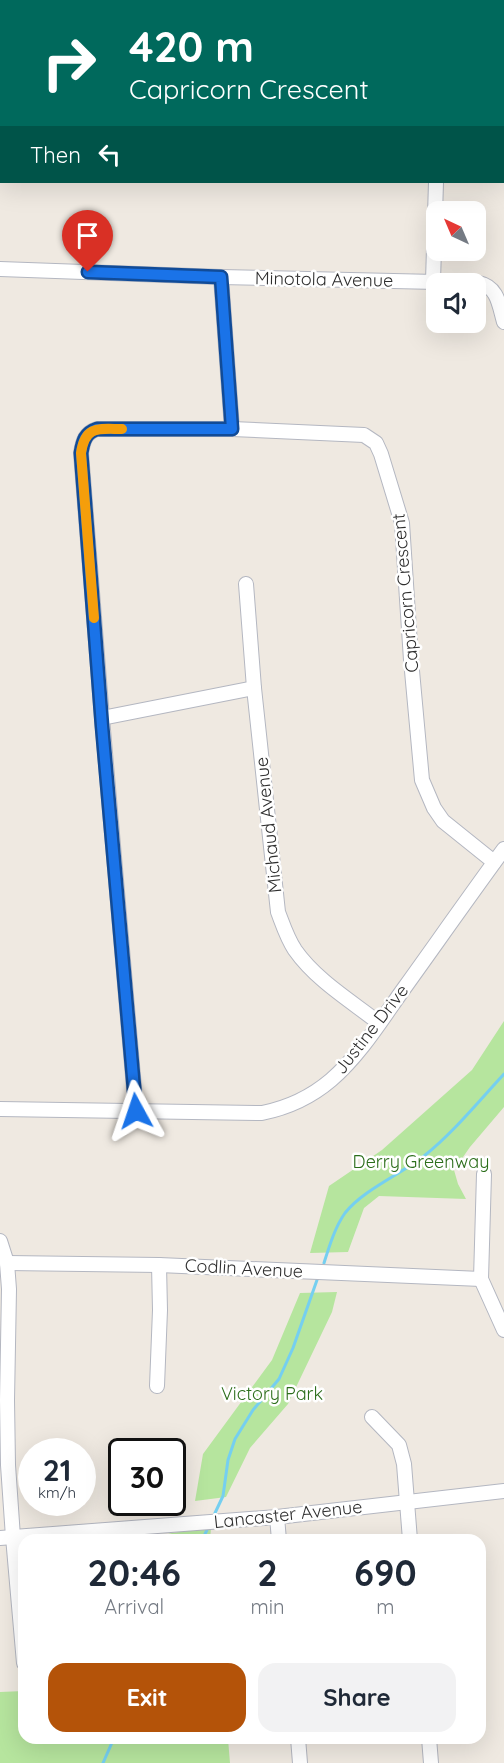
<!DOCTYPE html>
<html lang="en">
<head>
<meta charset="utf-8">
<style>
  body { margin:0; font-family:Quicksand,sans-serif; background:#f2f2f3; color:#1f2937; height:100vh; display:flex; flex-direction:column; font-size:22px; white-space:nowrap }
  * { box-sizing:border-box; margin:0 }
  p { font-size:20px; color:#747a83 }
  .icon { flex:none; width:33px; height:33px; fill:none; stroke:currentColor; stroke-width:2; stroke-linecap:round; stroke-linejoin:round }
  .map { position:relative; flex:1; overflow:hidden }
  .details { position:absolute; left:18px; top:1534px; width:468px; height:210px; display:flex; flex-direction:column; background:#fff; border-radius:18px; box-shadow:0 6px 24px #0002 }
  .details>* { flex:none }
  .top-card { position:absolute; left:0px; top:0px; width:504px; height:183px; box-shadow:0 6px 24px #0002; background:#00695c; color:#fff; overflow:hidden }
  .needle { width:39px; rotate:316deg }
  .fabs { position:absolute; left:426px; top:201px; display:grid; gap:12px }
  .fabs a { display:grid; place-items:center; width:60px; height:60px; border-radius:12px; background:#fff; box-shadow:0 6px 24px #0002; font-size:30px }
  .speed { position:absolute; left:18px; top:1438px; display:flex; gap:12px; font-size:30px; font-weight:700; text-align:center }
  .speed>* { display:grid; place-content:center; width:78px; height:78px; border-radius:50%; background:#fff; box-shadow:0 6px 24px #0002; line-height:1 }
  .speed small { font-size:15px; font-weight:400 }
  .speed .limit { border:3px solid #111; border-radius:9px; background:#fff; color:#111 }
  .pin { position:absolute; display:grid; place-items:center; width:51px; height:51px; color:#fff; margin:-62px -26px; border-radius:50% 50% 50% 0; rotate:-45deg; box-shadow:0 0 6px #0007 }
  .pin .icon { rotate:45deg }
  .me { position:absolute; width:66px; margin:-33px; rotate:355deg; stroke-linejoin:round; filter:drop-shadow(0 0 4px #0008) }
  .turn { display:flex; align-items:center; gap:21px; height:126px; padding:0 30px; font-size:27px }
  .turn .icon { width:78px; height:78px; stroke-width:2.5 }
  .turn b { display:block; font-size:42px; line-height:51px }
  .then { display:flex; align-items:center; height:57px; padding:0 30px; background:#0003; gap:12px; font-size:22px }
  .eta { display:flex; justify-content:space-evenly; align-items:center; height:102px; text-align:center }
  .eta b { font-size:36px; font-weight:700; line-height:42px }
  .cta { display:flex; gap:12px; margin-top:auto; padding:12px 30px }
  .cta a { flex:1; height:69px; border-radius:18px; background:#b45309; color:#fff; font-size:24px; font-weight:700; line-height:69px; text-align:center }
  .cta a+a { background:#f2f2f3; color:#1f2937 }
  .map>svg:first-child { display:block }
  .green { fill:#b6e59e }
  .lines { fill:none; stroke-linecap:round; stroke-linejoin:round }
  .stream { stroke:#75cff0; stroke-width:3 }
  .street-casing { stroke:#b4b7c1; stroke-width:16 }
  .secondary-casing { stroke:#b4b7c1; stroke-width:21 }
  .street { stroke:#fff; stroke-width:14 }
  .secondary { stroke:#fff; stroke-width:18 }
  .route-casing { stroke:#114b97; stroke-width:15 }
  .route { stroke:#1a73e8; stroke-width:10 }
  .slow { stroke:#f59e0b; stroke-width:10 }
  .labels { text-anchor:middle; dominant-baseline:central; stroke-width:5; stroke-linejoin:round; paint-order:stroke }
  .street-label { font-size:18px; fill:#2e2e2e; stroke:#fff }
  .park-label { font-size:18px; fill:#2c6e1b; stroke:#fff }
</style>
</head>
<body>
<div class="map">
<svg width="504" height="1763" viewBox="0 0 504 1763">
  <rect width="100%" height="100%" fill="#efe9e1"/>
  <!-- green -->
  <g class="green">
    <path d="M504,1021V1107L470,1147L454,1170L458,1184L466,1199L379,1196L364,1208L348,1252L310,1253L329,1186L382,1150L472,1070Z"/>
    <path d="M337,1292L332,1312L288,1404L250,1448L226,1497L195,1501L203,1454L272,1360L300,1293Z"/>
    <path d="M211,1528L210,1540H145L172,1533Z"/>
    <path d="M24,1691V1738L228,1739L230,1763H0V1692Z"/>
  </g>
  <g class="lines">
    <!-- stream -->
    <g class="stream">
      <path d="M324,1263C329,1247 335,1227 345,1213C363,1190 401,1174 424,1156C453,1133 478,1102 504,1074"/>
      <path d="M215,1513L223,1496L228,1460L235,1439L253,1410L279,1379L293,1348L317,1280"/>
      <path d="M202,1540L207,1530"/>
      <path d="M103,1763L114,1738"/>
    </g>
    <defs>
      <g id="street">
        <path d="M0,269L221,277L479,283C498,287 499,305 504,322"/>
        <path d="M221,277L232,429"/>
        <path d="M433,281L436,182"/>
        <path d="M246,584L254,688L278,912C283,925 287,938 295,950C316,980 351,1001 379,1023"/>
        <path d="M102,718L254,688"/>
        <path d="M0,1109L262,1113C287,1108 311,1097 331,1080C361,1054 382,1019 405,987C438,941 471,894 504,849"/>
        <path d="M136,1111L102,718L81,453C83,441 85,433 97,429H232L364,435L376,443L381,454L402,523L411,660L422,780L434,808L443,821L494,862"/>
        <path d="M484,1174L481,1279L504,1330"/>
        <path d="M0,1241L7,1263L9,1289L7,1400L8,1465L13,1537L24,1663"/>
        <path d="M7,1263L159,1265L481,1279"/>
        <path d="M157,1386L160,1310L159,1265"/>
        <path d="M372,1417L399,1445L404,1464L410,1540"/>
        <path d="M277,1517L279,1540"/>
        <path d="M0,1538L277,1517L504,1491"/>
        <path d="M298,1738L300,1763"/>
        <path d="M429,1738L431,1763"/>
      </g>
      <g id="secondary">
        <path d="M0,55H2"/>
        <path d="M502,70H504"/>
      </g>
    </defs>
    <!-- street casing -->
    <use href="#street" class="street-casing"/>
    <!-- secondary casing -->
    <use href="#secondary" class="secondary-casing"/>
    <!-- street -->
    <use href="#street" class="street"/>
    <!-- secondary -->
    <use href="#secondary" class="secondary"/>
  </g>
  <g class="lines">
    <defs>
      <path id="route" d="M88,272L221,277L232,429H97C85,433 83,441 81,453L102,726L136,1111"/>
    </defs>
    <!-- route casing -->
    <use href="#route" class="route-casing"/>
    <!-- route -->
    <use href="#route" class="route"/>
    <!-- slow -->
    <path class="slow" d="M94,618L81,453C85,425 99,429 122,429"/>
  </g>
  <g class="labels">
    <!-- street labels -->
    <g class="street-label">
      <text transform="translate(324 279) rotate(1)">Minotola Avenue</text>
      <text transform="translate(405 593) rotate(-95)">Capricorn Crescent</text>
      <text transform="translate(268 825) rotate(-96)">Michaud Avenue</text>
      <text transform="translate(371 1029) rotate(-52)">Justine Drive</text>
      <text transform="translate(244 1268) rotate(3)">Codlin Avenue</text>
      <text transform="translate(288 1514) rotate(-6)">Lancaster Avenue</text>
    </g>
    <!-- park labels -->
    <g class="park-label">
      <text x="421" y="1161">Derry Greenway</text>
      <text x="272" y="1393">Victory Park</text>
    </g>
  </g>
</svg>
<div class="fabs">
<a><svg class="needle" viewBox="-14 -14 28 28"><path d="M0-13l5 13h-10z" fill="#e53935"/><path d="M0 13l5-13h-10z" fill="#747a83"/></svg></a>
<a><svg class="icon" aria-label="sound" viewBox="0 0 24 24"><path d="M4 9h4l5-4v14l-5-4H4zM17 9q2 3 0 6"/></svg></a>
</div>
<div class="speed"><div>21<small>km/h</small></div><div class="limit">30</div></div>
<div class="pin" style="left:88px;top:272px;background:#d93025"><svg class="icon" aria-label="arrive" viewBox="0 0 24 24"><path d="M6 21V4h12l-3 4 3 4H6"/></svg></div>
<svg class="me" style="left:136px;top:1111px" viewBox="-20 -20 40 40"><path d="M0-17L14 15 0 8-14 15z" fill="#1a73e8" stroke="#fff" stroke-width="4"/></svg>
<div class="top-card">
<div class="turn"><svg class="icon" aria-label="right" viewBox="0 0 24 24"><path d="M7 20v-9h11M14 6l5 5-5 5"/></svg><div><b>420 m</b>Capricorn Crescent</div></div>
<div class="then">Then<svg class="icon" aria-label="left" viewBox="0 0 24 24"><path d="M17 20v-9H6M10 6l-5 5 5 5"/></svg></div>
</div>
<section class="details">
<div class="eta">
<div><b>20:46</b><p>Arrival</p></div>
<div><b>2</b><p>min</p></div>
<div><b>690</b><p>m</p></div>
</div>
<div class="cta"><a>Exit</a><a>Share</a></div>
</section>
</div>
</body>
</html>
